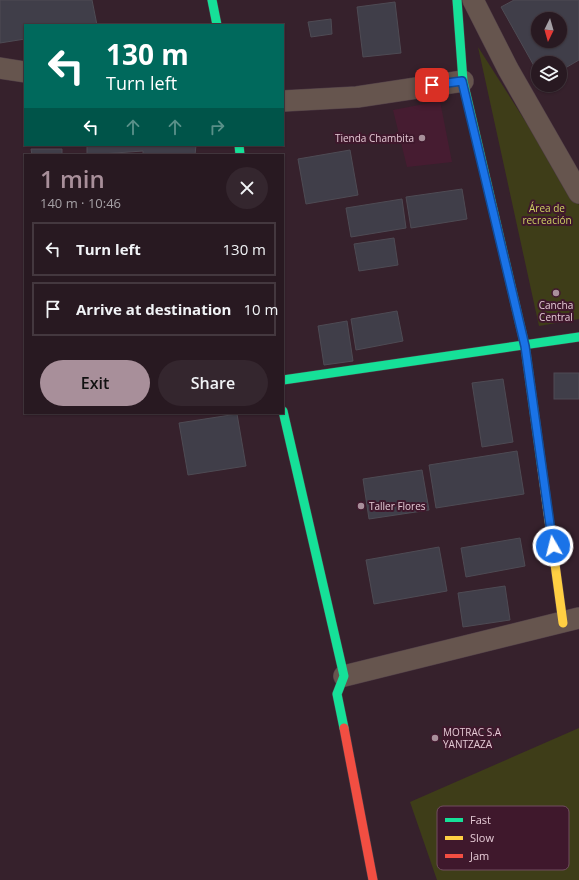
<!DOCTYPE html>
<html lang="en">
<head>
<meta charset="utf-8">
<style>
  body { margin:0; font-family:"Open Sans",sans-serif; background:#34262e; color:#f1f3f6; height:100vh; display:flex; flex-direction:column; font-size:15px; white-space:nowrap }
  * { box-sizing:border-box; margin:0 }
  p { font-size:13px; color:#a5a0a5 }
  .icon { flex:none; width:22px; height:22px; fill:none; stroke:currentColor; stroke-width:2; stroke-linecap:round; stroke-linejoin:round }
  .map { position:relative; flex:1; overflow:hidden }
  .drawer { position:absolute; left:24px; top:154px; width:260px; height:260px; display:flex; flex-direction:column; background:#281921; border-radius:0px; box-shadow:0 1px 3px #0004,0 0 0 1px #44383f }
  .drawer>* { flex:none }
  .hud { position:absolute; left:24px; top:24px; width:260px; height:122px; border-radius:0px; box-shadow:0 1px 3px #0004,0 0 0 1px #44383f; background:#00695c; color:#fff; overflow:hidden }
  .needle { width:26px; rotate:185deg }
  .fabs { position:absolute; left:531px; top:12px; display:grid; gap:8px }
  .fabs a { display:grid; place-items:center; width:36px; height:36px; border-radius:50%; background:#281921; box-shadow:0 1px 3px #0004,0 0 0 1px #44383f; font-size:20px }
  .pin { position:absolute; display:grid; place-items:center; width:34px; height:34px; color:#fff; margin:-17px; border-radius:8px; box-shadow:0 2px 6px #0006 }
  .me { position:absolute; width:44px; margin:-22px; rotate:352deg; stroke-linejoin:round; filter:drop-shadow(0 0 3px #0008) }
  .turn { display:flex; align-items:center; gap:14px; height:84px; padding:0 16px; font-size:18px }
  .turn .icon { width:52px; height:52px; stroke-width:2.5 }
  .turn b { display:block; font-size:28px; line-height:34px }
  .lanes { display:flex; align-items:center; height:38px; padding:0 16px; background:#0003; justify-content:center; gap:20px; direction:ltr }
  .lanes .off { opacity:.35 }
  .round { display:grid; place-items:center; flex:none; width:42px; height:42px; border-radius:21px; background:#34262e }
  .headline { display:flex; align-items:center; justify-content:space-between; height:68px; padding:0 16px }
  h1 { font-size:24px; font-weight:600; line-height:30px; color:#a88f9a }
  .button { display:flex; gap:8px; margin-top:auto; padding:8px 16px }
  .button a { flex:1; height:46px; border-radius:24px; background:#a88f9a; color:#111; font-size:16px; font-weight:600; line-height:46px; text-align:center }
  .button a+a { background:#34262e; color:#f1f3f6 }
  ul { padding:0; list-style:none }
  li { display:flex; align-items:center; gap:12px; height:54px; margin:0 8px 6px; padding:0 8px; border:2px solid #44383f; border-radius:0px }
  li div { flex:1 }
  li b { display:block; font-size:15px }
  li em { font-style:normal }
  .map>svg:first-child { display:block }
  .built { fill:#461c31 }
  .green { fill:#3e3d18 }
  .building { fill:#403e49; stroke:#4e4b54; fill-rule:evenodd }
  .lines { fill:none; stroke-linecap:round; stroke-linejoin:round }
  .street-casing { stroke:#503e47; stroke-width:22 }
  .fast-casing { stroke:#503e47; stroke-width:10 }
  .slow-casing { stroke:#503e47; stroke-width:10 }
  .jam-casing { stroke:#503e47; stroke-width:10 }
  .street { stroke:#66554e; stroke-width:21 }
  .fast { stroke:#16e098; stroke-width:9 }
  .slow { stroke:#ffcf43; stroke-width:9 }
  .jam { stroke:#f24e42; stroke-width:9 }
  .route-casing { stroke:#114b97; stroke-width:10 }
  .route { stroke:#1a73e8; stroke-width:7 }
  .poi-dot { fill:#a88f9a; stroke:#3f182c; stroke-width:1.5 }
  .labels { text-anchor:middle; dominant-baseline:central; stroke-width:4; stroke-linejoin:round; paint-order:stroke }
  .poi-label { font-size:10px; fill:#e5cad5; stroke:#3f182c; text-anchor:start }
  .park-label { font-size:10px; fill:#cfd363; stroke:#3f182c }
  .key { fill:#3f182c; stroke:#714d5f; stroke-width:1 }
  .key-label { font-size:11px; fill:#e5cad5 }
</style>
</head>
<body>
<div class="map">
<svg width="579" height="880" viewBox="0 0 579 880">
  <rect width="100%" height="100%" fill="#36212c"/>
  <!-- built -->
  <path class="built" d="M440,101L452,162L407,167L393,110Z"/>
  <!-- green -->
  <g class="green">
    <path d="M478,47L579,205V319L539,326Z"/>
    <path d="M579,728V880H437L410,802Z"/>
  </g>
  <!-- building -->
  <g class="building">
    <path d="M0,0H92L97,25H25V39L0,43Z"/>
    <path d="M514,0H579V60L560,71V63H538V73L501,7ZM538,19H560V41H538Z"/>
    <path d="M395,2L401,53L363,57L357,7Z"/>
    <path d="M331,19L332,34L311,37L308,22Z"/>
    <path d="M87,145H196L195,155H143V151L87,155Z"/>
    <path d="M31,149H62V155H32Z"/>
    <path d="M350,150L358,195L306,204L298,159Z"/>
    <path d="M462,189L467,219L411,228L406,197Z"/>
    <path d="M402,199L406,228L351,237L346,208Z"/>
    <path d="M394,238L398,265L359,271L354,244Z"/>
    <path d="M397,311L403,341L356,350L351,319Z"/>
    <path d="M347,321L353,361L324,365L318,326Z"/>
    <rect x="554" y="373" width="25" height="26"/>
    <path d="M503,379L513,442L482,447L472,383Z"/>
    <path d="M237,414L246,466L188,475L179,423Z"/>
    <path d="M517,451L524,494L436,508L429,465Z"/>
    <path d="M422,470L429,510L369,519L363,479Z"/>
    <path d="M520,538L525,566L466,577L461,548Z"/>
    <path d="M439,547L447,591L374,604L366,560Z"/>
    <path d="M505,586L510,620L463,627L458,593Z"/>
  </g>
  <g class="lines">
    <defs>
      <g id="street">
        <path d="M473,0L508,69L579,193"/>
        <path d="M0,68L25,72"/>
        <path d="M283,101L357,97L463,81"/>
        <path d="M344,676L579,618"/>
      </g>
      <g id="fast">
        <path d="M212,0L217,25"/>
        <path d="M457,0L463,81L525,346L542,469"/>
        <path d="M239,145L240,155"/>
        <path d="M283,380L579,337"/>
        <path d="M283,411L344,676L337,694L344,728"/>
      </g>
      <path id="slow" d="M542,469L563,623"/>
      <path id="jam" d="M344,728L373,880"/>
    </defs>
    <!-- street casing -->
    <use href="#street" class="street-casing"/>
    <!-- fast casing -->
    <use href="#fast" class="fast-casing"/>
    <!-- slow casing -->
    <use href="#slow" class="slow-casing"/>
    <!-- jam casing -->
    <use href="#jam" class="jam-casing"/>
    <!-- street -->
    <use href="#street" class="street"/>
    <!-- fast -->
    <use href="#fast" class="fast"/>
    <!-- slow -->
    <use href="#slow" class="slow"/>
    <!-- jam -->
    <use href="#jam" class="jam"/>
  </g>
  <g class="lines">
    <defs>
      <path id="route" d="M432,85L462,81L525,346L553,546"/>
    </defs>
    <!-- route casing -->
    <use href="#route" class="route-casing"/>
    <!-- route -->
    <use href="#route" class="route"/>
  </g>
  <!-- markers -->
  <g class="poi-dot">
    <circle cx="422" cy="138" r="4"/>
    <circle cx="556" cy="293" r="4"/>
    <circle cx="361" cy="506" r="4"/>
    <circle cx="435" cy="738" r="4"/>
  </g>
  <g class="labels">
    <!-- poi labels -->
    <g class="poi-label">
      <text x="414" y="138" text-anchor="end">Tienda Chambita</text>
      <text x="556" y="305" text-anchor="middle">Cancha<tspan x="556" dy="12">Central</tspan></text>
      <text x="369" y="506">Taller Flores</text>
      <text x="443" y="732">MOTRAC S.A<tspan x="443" dy="12">YANTZAZA</tspan></text>
    </g>
    <!-- park labels -->
    <g class="park-label">
      <text x="547" y="208">Área de<tspan x="547" dy="12">recreación</tspan></text>
    </g>
  </g>
  <!-- legend -->
  <rect x="437" y="806" width="132" height="64" rx="6" class="key"/>
  <rect x="445" y="818" width="18" height="4" fill="#16e098"/>
  <rect x="445" y="836" width="18" height="4" fill="#ffcf43"/>
  <rect x="445" y="854" width="18" height="4" fill="#f24e42"/>
  <g class="key-label">
    <text x="470" y="824">Fast</text>
    <text x="470" y="842">Slow</text>
    <text x="470" y="860">Jam</text>
  </g>
</svg>
<div class="fabs">
<a><svg class="needle" viewBox="-14 -14 28 28"><path d="M0-13l5 13h-10z" fill="#e53935"/><path d="M0 13l5-13h-10z" fill="#a5a0a5"/></svg></a>
<a><svg class="icon" aria-label="layers" viewBox="0 0 24 24"><path d="M12 4l9 5-9 5-9-5zM3 14l9 5 9-5"/></svg></a>
</div>
<div class="pin" style="left:432px;top:85px;background:#d93025"><svg class="icon" aria-label="arrive" viewBox="0 0 24 24"><path d="M6 21V4h12l-3 4 3 4H6"/></svg></div>
<svg class="me" style="left:553px;top:546px" viewBox="-20 -20 40 40"><circle r="17" fill="#1a73e8" stroke="#fff" stroke-width="3"/><path d="M0-11L8 9 0 5-8 9z" fill="#fff"/></svg>
<div class="hud">
<div class="turn"><svg class="icon" aria-label="left" viewBox="0 0 24 24"><path d="M17 20v-9H6M10 6l-5 5 5 5"/></svg><div><b>130 m</b>Turn left</div></div>
<div class="lanes"><svg class="icon" aria-label="left" viewBox="0 0 24 24"><path d="M17 20v-9H6M10 6l-5 5 5 5"/></svg><svg class="icon off" aria-label="ahead" viewBox="0 0 24 24"><path d="M12 20V5M6 11l6-6 6 6"/></svg><svg class="icon off" aria-label="ahead" viewBox="0 0 24 24"><path d="M12 20V5M6 11l6-6 6 6"/></svg><svg class="icon off" aria-label="right" viewBox="0 0 24 24"><path d="M7 20v-9h11M14 6l5 5-5 5"/></svg></div>
</div>
<section class="drawer">
<div class="headline"><div><h1>1 min</h1><p>140 m · 10:46</p></div><a class="round"><svg class="icon" aria-label="close" viewBox="0 0 24 24"><path d="M6 6l12 12M18 6L6 18"/></svg></a></div>
<ul>
<li><svg class="icon" aria-label="left" viewBox="0 0 24 24"><path d="M17 20v-9H6M10 6l-5 5 5 5"/></svg><div><b>Turn left</b></div><em>130 m</em></li>
<li><svg class="icon" aria-label="arrive" viewBox="0 0 24 24"><path d="M6 21V4h12l-3 4 3 4H6"/></svg><div><b>Arrive at destination</b></div><em>10 m</em></li>
</ul>
<div class="button"><a>Exit</a><a>Share</a></div>
</section>
</div>
</body>
</html>
